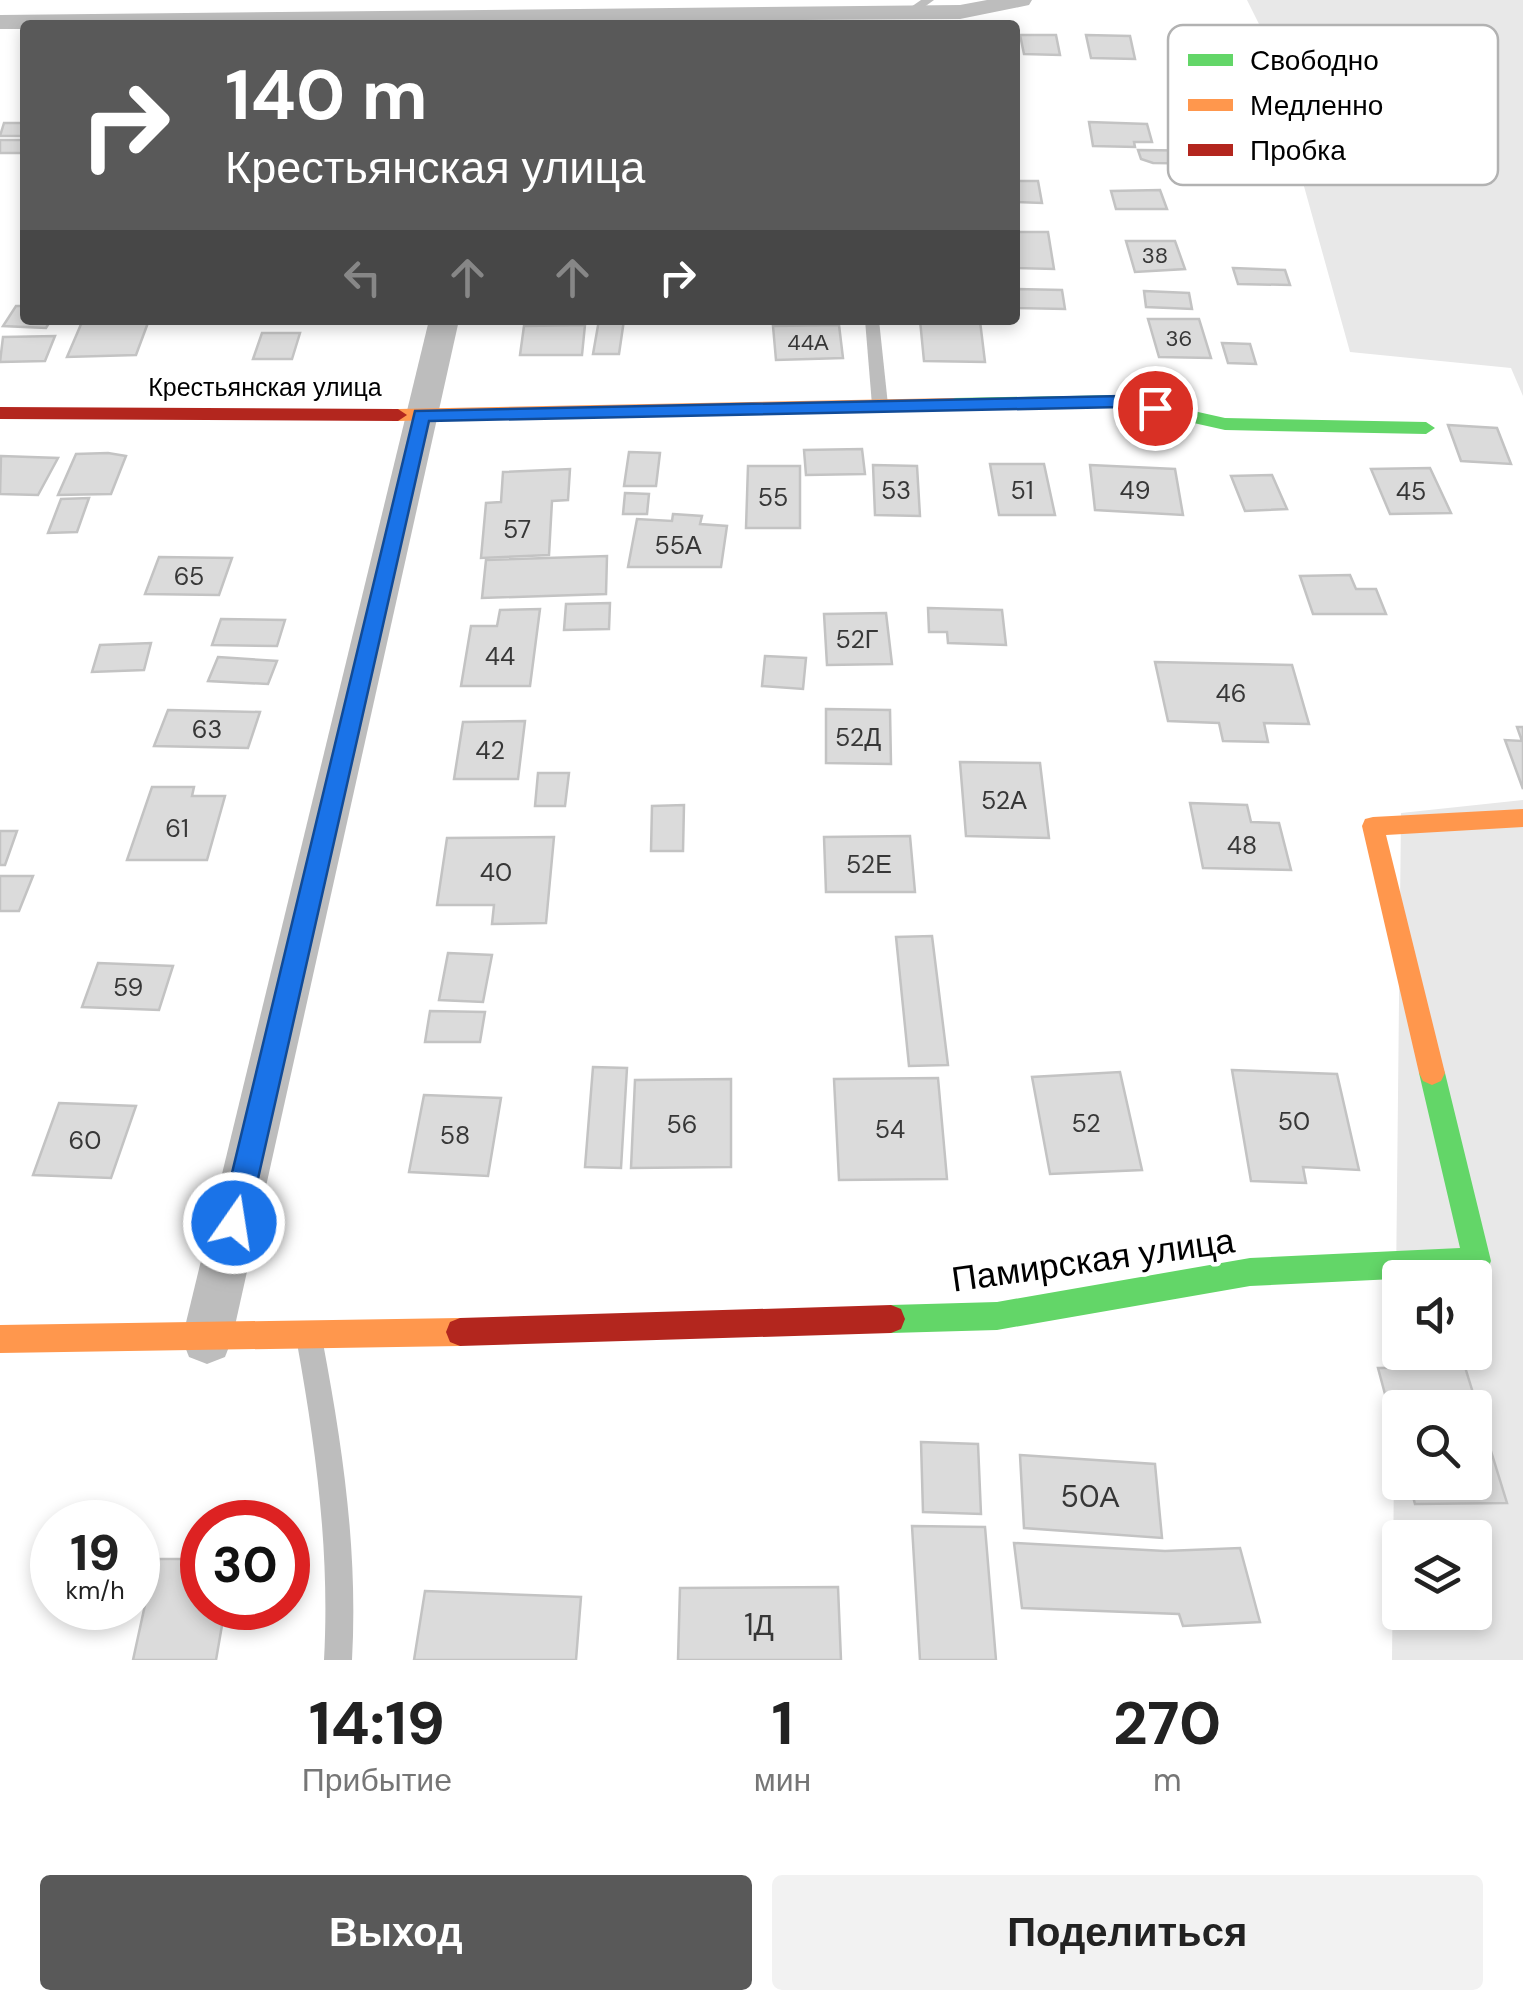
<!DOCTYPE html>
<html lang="ru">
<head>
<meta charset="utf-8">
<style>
  body { margin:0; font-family:"DM Sans",sans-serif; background:#f2f2f2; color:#222; height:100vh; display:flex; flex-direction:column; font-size:38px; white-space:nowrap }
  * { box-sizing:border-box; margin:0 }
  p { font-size:32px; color:#767676 }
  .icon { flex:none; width:55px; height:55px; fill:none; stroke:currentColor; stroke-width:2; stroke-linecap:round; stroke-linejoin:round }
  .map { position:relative; height:1660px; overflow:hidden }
  .drawer { display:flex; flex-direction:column; background:#fff; flex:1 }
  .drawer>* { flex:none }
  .guide { position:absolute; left:20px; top:20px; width:1000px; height:305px; border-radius:10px; box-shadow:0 5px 15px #0003; background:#595959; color:#fff; overflow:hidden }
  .controls { position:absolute; left:1382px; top:1260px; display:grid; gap:20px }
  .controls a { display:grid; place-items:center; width:110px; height:110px; border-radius:10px; background:#fff; box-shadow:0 5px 15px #0003; font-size:50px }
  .speed { position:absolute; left:30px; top:1500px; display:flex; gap:20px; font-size:50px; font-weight:700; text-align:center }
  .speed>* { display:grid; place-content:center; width:130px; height:130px; border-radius:50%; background:#fff; box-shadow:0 5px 15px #0003; line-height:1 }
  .speed small { font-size:25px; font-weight:400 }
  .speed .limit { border:15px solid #d22; background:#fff; color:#111 }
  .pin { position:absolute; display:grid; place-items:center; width:85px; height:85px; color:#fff; margin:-42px; border:5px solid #fff; border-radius:50%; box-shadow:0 2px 10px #0007 }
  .me { position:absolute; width:110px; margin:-55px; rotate:13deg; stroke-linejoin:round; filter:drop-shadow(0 0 8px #0008) }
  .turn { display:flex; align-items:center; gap:35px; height:210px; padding:0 40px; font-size:45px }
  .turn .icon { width:130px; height:130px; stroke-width:2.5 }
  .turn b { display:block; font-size:70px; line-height:85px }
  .lanes { display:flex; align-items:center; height:95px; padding:0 40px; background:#0003; justify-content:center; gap:50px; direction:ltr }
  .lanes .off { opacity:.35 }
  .eta { display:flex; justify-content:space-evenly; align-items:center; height:170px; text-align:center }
  .eta b { font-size:60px; font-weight:700; line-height:70px }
  .cta { display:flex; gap:20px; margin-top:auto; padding:20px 40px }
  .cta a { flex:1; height:115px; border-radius:10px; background:#595959; color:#fff; font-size:40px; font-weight:700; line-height:115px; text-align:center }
  .cta a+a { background:#f2f2f2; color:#222 }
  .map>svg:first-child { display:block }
  .green { fill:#e8e8e8; fill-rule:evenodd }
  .building { fill:#dbdbdb; stroke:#c3c3c3; stroke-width:2.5 }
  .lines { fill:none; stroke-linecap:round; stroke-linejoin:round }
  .lane { fill:#bdbdbd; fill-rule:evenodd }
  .street { fill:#bdbdbd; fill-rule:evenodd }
  .fast { fill:#63d668; fill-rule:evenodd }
  .slow { fill:#ff974d; fill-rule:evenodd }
  .jam { fill:#b3261e; fill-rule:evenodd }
  .route { fill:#1a73e8; stroke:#114b97; stroke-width:2.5 }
  .labels { text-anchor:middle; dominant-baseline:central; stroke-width:9; stroke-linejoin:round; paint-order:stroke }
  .far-number-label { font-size:22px; fill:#373737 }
  .far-street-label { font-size:25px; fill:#000; stroke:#fff }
  .number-label { font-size:25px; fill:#373737 }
  .near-number-label { font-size:30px; fill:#373737 }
  .near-street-label { font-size:35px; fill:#000; stroke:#fff }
  .key { fill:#fff; stroke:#b2b2b2; stroke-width:2.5 }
  .key-label { font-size:28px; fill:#000 }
</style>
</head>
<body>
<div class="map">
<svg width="1523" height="1660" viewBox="0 0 1523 1660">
  <rect width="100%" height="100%" fill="#fff"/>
  <!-- green -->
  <g class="green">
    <path d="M1247,0H1523V396L1511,368L1350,352L1259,24Z"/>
    <path d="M1523,800V1660H1392L1401,813ZM1400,1278H1475V1352H1400ZM1400,1408H1475V1482H1400ZM1400,1538H1475V1612H1400Z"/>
  </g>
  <!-- building -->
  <g class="building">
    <path d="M1020,35H1056L1060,55L1024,54Z"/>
    <path d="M1086,35L1130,36L1135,59L1091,58Z"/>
    <path d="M1089,122L1147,124L1152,142H1134L1135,147L1093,146Z"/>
    <path d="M4,123H25V136H0Z"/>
    <rect x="0" y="140" width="25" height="13"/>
    <path d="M1138,150L1221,151L1226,164L1153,163L1141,159Z"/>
    <path d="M1015,181H1038L1042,203L1015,202Z"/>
    <path d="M1160,190L1167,209H1116L1111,191Z"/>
    <path d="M1015,232H1048L1054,269L1015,268Z"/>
    <path d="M1126,241H1175L1185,269L1135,272Z"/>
    <path d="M1233,268L1285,270L1290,285L1238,284Z"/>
    <path d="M1015,289L1062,290L1065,309L1015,308Z"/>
    <path d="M1144,291L1189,293L1192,309L1146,307Z"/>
    <path d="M16,306H25V320H51L46,328L3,326Z"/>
    <path d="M1148,319H1199L1211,358L1159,357Z"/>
    <path d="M149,320L136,355L67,357L82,322Z"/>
    <path d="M599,320H624L619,354H593Z"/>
    <path d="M920,320L980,321L985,362L924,361Z"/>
    <path d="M585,325L582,355H520L524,326Z"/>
    <path d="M839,325L843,358L776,360L773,326Z"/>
    <path d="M262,333H300L292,359H253Z"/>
    <path d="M55,336L45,361L0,362L3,337Z"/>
    <path d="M1222,343L1250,344L1256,364L1228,363Z"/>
    <path d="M1448,425L1497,428L1511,464L1461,461Z"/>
    <path d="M862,449L865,474L806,475L804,450Z"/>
    <path d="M629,452L660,453L656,486H624Z"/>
    <path d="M108,453L126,456L111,494L58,495L76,454Z"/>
    <path d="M1,456L58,458L38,495L0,494Z"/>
    <path d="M990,464H1044L1055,515H999Z"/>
    <path d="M873,465L917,466L920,516L875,515Z"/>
    <path d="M1090,465L1175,469L1183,515L1095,510Z"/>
    <path d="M748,466H800V528H746Z"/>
    <path d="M1430,468L1451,513L1390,514L1371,469Z"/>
    <path d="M570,469L568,500L552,501L549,555L481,558L486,503L501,502L503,472Z"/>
    <path d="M1272,475L1287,509L1245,511L1231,476Z"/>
    <path d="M625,493L649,494L647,514H623Z"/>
    <path d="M89,498L77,532L48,533L61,499Z"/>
    <path d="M673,514L702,516L700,524L727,526L721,567H628L637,519L672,521Z"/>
    <path d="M607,556L606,594L482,598L486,560Z"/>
    <path d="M159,557L232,558L219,595L145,594Z"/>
    <path d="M1350,575L1356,589H1376L1386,614H1313L1300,576Z"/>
    <path d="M610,603L609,629L564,630L566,604Z"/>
    <path d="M928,608L1002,610L1006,645L948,643L947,632H929Z"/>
    <path d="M540,609L530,686H461L471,626H497L500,610Z"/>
    <path d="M886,613L892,664L827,665L824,614Z"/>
    <path d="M221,619L285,620L277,646L212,645Z"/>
    <path d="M151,643L144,670L92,672L100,645Z"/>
    <path d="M765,656L806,658L803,689L762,686Z"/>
    <path d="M218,657L277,661L268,684L208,681Z"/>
    <path d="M1155,662L1292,665L1309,724L1264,723L1268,742L1223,741L1219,723L1168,721Z"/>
    <path d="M826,709L890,710L891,764L826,763Z"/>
    <path d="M168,710L260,712L248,748L154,746Z"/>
    <path d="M525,721L518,779H454L463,722Z"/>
    <path d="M1517,727H1523V789L1505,740L1522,741Z"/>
    <path d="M960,762L1040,763L1049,838L966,836Z"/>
    <path d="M538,773H569L565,806H535Z"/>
    <path d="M152,787H194L192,796H225L207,860H127Z"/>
    <path d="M1190,803L1247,805L1251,822L1279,823L1291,870L1203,868Z"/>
    <path d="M684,805L683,851H651L652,806Z"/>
    <path d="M0,831H17L5,865H0Z"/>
    <path d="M910,836L915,892H826L824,837Z"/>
    <path d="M554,837L546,923L492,924L494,905H437L447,838Z"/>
    <path d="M0,876H33L19,911H0Z"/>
    <path d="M932,936L948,1065L909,1066L896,937Z"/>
    <path d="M448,953L492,955L483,1002L439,1000Z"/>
    <path d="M98,963L173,966L159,1010L82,1007Z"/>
    <path d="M430,1011L485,1012L480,1042H425Z"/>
    <path d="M593,1067L627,1068L621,1168L585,1167Z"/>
    <path d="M1232,1070L1337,1074L1359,1170L1303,1167L1306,1183L1251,1181Z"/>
    <path d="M1120,1072L1142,1170L1050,1174L1032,1077Z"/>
    <path d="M938,1078L947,1179L839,1180L834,1079Z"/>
    <path d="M731,1079V1167L631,1168L635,1080Z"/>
    <path d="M424,1095L501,1098L488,1176L409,1172Z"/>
    <path d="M59,1103L136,1106L111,1178L33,1175Z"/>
    <path d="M1465,1367L1507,1503L1415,1504L1409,1482H1475V1408H1400V1450L1378,1368Z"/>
    <path d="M921,1442L978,1444L981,1514L923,1512Z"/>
    <path d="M1020,1455L1155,1464L1162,1538L1024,1528Z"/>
    <path d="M912,1526L985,1527L996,1660H920Z"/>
    <path d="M1014,1543L1165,1551L1240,1548L1260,1622L1183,1626L1179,1614L1022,1608Z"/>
    <path d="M155,1559H202V1608H225L216,1660H133Z"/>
    <path d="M838,1587L841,1660H678L680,1588Z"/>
    <path d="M425,1591L581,1597L576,1660H414Z"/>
  </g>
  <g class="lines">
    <!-- lane -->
    <g class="lane">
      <path d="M921,0H934L916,13H908V9Z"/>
      <path d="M865,320H879L888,405L880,410L872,405Z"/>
      <path d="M310,1330L319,1334L323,1343C343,1449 358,1552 352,1660H324C330,1552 316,1449 297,1343L301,1334Z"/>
    </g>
    <!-- street -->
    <g class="street">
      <path d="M987,0H1032L1029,5L960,19L25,25V29H0V15L960,5Z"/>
      <path d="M429,320H459L232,1339L225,1357L207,1364L189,1357L182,1339Z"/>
    </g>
    <!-- fast -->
    <g class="fast">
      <path d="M1122,395L1225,418L1426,422L1435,428L1426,434L1225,430L1122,407L953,410L944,404L953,398Z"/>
      <path d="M1432,1061L1441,1065L1445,1073L1491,1261L1487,1271L1477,1275L1250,1286L997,1330L891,1333L881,1329L877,1319L881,1309L891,1305L997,1302L1250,1258L1460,1248L1419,1073L1423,1065Z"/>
    </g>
    <!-- slow -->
    <g class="slow">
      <path d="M953,398L959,400V408L398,421L389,415L398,409Z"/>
      <path d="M1523,809V827L1386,835L1445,1073L1441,1081L1432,1085L1423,1081L1419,1073L1362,826L1365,819L1373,817Z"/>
      <path d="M460,1318L470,1322L474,1332L470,1342L460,1346L0,1353V1325Z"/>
    </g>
    <!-- jam -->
    <g class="jam">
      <path d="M0,407L398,409L407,415L398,421L0,419Z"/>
      <path d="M891,1305L901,1309L905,1319L901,1329L891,1333L460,1346L450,1342L446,1332L450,1322L460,1318Z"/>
    </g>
  </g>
  <!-- route -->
  <path class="route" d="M1122,396L1164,408L1155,413L1122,407L429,421L248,1223L243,1233L234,1237L224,1233L220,1223L415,411Z"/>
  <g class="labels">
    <!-- far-number labels -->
    <g class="far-number-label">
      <text x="1155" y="255">38</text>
      <text x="1179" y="338">36</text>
      <text x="808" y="342">44А</text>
    </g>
    <!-- far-street labels -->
    <g class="far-street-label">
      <text x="265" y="387">Крестьянская улица</text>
    </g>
    <!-- number labels -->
    <g class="number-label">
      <text x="896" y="490">53</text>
      <text x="1022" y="490">51</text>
      <text x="1135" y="490">49</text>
      <text x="1411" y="491">45</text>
      <text x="773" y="497">55</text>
      <text x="517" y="529">57</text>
      <text x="678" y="545">55А</text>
      <text x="189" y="576">65</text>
      <text x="857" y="639">52Г</text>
      <text x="500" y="656">44</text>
      <text x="1231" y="693">46</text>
      <text x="207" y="729">63</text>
      <text x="858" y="737">52Д</text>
      <text x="490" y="750">42</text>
      <text x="1004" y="800">52А</text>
      <text x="177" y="828">61</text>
      <text x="1242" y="845">48</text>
      <text x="869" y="864">52Е</text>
      <text x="496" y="872">40</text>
      <text x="128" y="987">59</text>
      <text x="1294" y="1121">50</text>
      <text x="1086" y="1123">52</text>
      <text x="682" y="1124">56</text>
      <text x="890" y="1129">54</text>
      <text x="455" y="1135">58</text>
      <text x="85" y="1140">60</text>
    </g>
    <!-- near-number labels -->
    <g class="near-number-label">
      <text x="1090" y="1496">50А</text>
      <text x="759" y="1624">1Д</text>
    </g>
    <!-- near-street labels -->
    <g class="near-street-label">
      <text transform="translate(1093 1260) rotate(-8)">Памирская улица</text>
    </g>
  </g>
  <!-- legend -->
  <rect x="1168" y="25" width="330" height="160" rx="15" class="key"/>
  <rect x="1188" y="54" width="45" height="12" fill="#63d668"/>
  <rect x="1188" y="99" width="45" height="12" fill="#ff974d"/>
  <rect x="1188" y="144" width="45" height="12" fill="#b3261e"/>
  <g class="key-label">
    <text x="1250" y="70">Свободно</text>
    <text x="1250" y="115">Медленно</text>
    <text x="1250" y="160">Пробка</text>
  </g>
</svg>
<div class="controls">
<a><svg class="icon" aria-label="sound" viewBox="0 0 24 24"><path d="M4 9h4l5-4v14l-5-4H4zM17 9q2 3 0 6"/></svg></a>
<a><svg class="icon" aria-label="search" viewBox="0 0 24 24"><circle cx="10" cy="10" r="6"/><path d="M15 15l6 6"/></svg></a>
<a><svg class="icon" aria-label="layers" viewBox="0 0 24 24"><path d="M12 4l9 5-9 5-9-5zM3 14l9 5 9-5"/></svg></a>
</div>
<div class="speed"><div>19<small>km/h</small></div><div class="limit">30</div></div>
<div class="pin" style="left:1155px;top:408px;background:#d93025"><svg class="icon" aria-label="arrive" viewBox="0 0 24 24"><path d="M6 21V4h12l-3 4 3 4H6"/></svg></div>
<svg class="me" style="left:234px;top:1223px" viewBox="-20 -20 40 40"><circle r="17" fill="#1a73e8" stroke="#fff" stroke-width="3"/><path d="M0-11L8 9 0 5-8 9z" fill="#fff"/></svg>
<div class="guide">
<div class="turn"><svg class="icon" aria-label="right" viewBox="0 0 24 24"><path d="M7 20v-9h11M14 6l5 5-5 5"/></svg><div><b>140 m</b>Крестьянская улица</div></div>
<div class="lanes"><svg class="icon off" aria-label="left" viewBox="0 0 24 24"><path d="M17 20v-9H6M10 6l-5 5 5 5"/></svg><svg class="icon off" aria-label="ahead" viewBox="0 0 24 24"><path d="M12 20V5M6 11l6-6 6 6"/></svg><svg class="icon off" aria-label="ahead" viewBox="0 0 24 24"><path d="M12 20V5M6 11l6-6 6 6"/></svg><svg class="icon" aria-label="right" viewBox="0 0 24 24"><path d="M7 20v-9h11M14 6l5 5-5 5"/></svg></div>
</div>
</div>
<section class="drawer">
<div class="eta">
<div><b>14:19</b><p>Прибытие</p></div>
<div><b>1</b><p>мин</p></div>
<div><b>270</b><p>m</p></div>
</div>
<div class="cta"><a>Выход</a><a>Поделиться</a></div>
</section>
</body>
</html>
